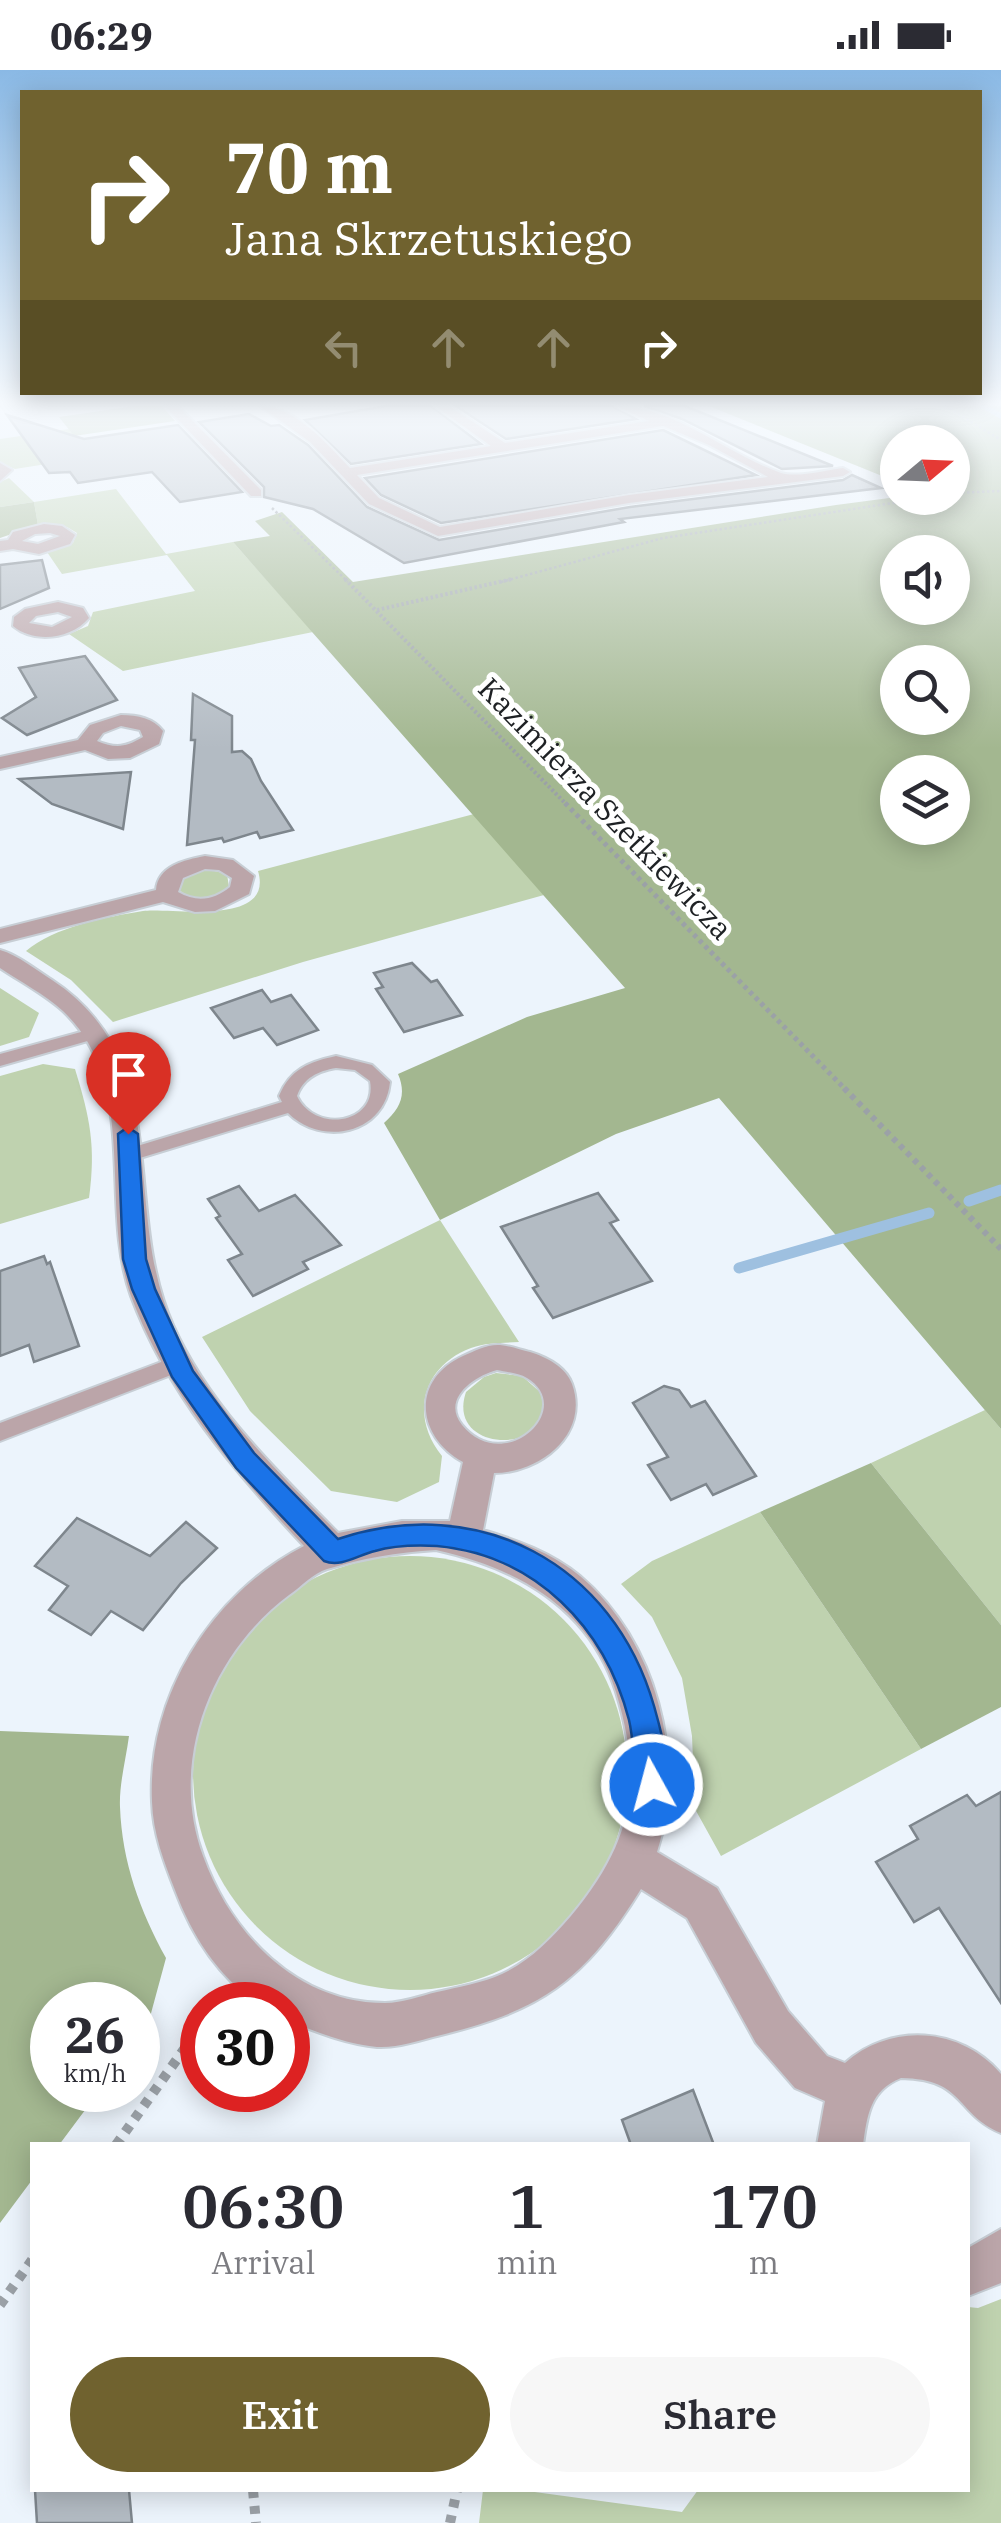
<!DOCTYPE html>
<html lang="en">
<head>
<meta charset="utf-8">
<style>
  body { margin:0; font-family:"IBM Plex Serif",serif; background:#f7f7f7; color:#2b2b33; height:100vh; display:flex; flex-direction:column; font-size:38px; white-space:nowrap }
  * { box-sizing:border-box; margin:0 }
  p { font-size:32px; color:#7c7c81 }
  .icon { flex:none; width:55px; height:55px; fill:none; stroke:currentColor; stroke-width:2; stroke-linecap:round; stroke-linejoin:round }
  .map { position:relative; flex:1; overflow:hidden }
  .panel { position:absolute; left:30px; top:2072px; width:940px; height:350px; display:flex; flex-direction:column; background:#fff; border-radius:0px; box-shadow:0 5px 25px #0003 }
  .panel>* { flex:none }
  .banner { position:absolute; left:20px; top:20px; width:962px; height:305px; border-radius:0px; box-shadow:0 5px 25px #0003; background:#70622f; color:#fff; overflow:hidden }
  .needle { width:65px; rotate:71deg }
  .fabs { position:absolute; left:880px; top:355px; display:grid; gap:20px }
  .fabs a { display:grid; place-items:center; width:90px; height:90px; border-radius:50%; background:#fff; box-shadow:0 5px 25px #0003; font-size:50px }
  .speed { position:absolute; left:30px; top:1912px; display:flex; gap:20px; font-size:50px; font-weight:700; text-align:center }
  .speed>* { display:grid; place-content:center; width:130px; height:130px; border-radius:50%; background:#fff; box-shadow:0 5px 25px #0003; line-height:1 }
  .speed small { font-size:25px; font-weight:400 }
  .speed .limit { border:15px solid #d22; background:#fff; color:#111 }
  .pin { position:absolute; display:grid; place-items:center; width:85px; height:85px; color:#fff; margin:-102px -42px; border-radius:50% 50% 50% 0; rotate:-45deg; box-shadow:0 0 10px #0007 }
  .pin .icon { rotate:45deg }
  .me { position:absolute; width:110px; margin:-55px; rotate:353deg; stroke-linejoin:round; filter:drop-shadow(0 0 8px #0008) }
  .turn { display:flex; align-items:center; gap:35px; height:210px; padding:0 40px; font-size:45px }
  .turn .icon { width:130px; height:130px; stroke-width:2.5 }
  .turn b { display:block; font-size:70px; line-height:85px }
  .lanes { display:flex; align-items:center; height:95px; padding:0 40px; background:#0003; justify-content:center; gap:50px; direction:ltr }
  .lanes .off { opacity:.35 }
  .eta { display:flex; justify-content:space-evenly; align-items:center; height:170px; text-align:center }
  .eta b { font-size:60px; font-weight:600; line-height:70px }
  .action { display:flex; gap:20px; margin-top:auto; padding:20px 40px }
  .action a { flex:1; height:115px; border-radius:60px; background:#70622f; color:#fff; font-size:40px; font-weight:600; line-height:115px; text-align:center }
  .action a+a { background:#f7f7f7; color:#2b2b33 }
  .status { display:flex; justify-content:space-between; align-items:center; height:70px; padding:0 50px; background:#fff; direction:ltr }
  .status svg { height:28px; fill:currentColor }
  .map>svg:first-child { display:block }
  .green { fill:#bfd2af }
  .forest { fill:#a3b790; fill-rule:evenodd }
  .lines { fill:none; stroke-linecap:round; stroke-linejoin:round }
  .stream-far1 { stroke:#9ec0e0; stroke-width:5 }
  .stream { stroke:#9ec0e0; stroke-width:11 }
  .building { fill:#b3bbc3; stroke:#7e868d; stroke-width:2.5 }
  .service-casing { stroke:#c7ced5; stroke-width:4 }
  .minor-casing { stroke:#c7ced5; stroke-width:4 }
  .path-far4 { stroke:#9ba1a7; stroke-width:2.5; stroke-dasharray:2.5 2.5; stroke-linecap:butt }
  .path-far3 { stroke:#9ba1a7; stroke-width:4; stroke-dasharray:2.5 2.5; stroke-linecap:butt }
  .path-far2 { stroke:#9ba1a7; stroke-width:5; stroke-dasharray:4 4; stroke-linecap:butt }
  .path-far1 { stroke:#9ba1a7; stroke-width:6; stroke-dasharray:5 5; stroke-linecap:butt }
  .path { stroke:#9ba1a7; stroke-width:10; stroke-dasharray:8 8; stroke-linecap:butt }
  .service { fill:#bba5a9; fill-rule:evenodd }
  .minor { fill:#bba5a9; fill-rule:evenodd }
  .route { fill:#1a73e8; stroke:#114b97; stroke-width:2.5 }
  .labels { text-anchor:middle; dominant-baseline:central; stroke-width:10; stroke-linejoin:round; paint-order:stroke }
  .far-street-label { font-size:30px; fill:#1e2124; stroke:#fff }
</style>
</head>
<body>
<div class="status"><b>06:29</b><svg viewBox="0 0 49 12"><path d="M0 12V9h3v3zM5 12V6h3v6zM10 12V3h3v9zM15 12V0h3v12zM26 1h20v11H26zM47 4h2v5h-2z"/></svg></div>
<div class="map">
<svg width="1001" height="2453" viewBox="0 0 1001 2453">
  <rect width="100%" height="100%" fill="#ecf4fc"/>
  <!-- green -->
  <g class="green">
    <path d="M69,359L91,387L15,399L0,393V369Z"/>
    <path d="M9,408L34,432L116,419L166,484L233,472L313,562L123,601L69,564L88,556L93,542L195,521L167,485L62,504L47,482L73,473L77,463L67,457L38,455L34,432L0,437V412Z"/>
    <path d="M474,744L544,825L303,892L113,952L71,910L26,881C54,857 106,847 143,841C168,837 275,858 258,801Z"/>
    <path d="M206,799L227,804L229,817C214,830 195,832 179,820L184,806Z"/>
    <path d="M0,918L39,943L29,967L0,976Z"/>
    <path d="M43,994L75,999C90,1048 96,1076 89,1128L0,1154V1006Z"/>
    <path d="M440,1150L519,1272C503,1273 487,1272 471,1278C423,1296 409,1345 442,1386L439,1412L397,1432L331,1421L250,1341L202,1267Z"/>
    <path d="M496,1303L522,1306L540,1322C564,1386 444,1386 466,1322L484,1307Z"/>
    <path d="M985,1340L1001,1359V1555L871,1393Z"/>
    <path d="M760,1442L921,1679L721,1786L695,1739L692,1666L682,1608L652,1547L621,1514L652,1491Z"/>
    <circle cx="410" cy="1703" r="217"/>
    <path d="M1001,2229V2453H479L483,2420H520L682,2442L698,2420H968V2237L978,2238Z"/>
  </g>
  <!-- forest -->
  <g class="forest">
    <path d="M134,336H162L175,351L74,366L59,347Z"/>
    <path d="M709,336H1001V1359L719,1028L616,1064L440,1150L384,1053C400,1039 407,1025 398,1004L527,947L625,918L233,472L270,466L255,451L282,442L353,512L836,435L897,427L952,428V372H898L897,412ZM952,482V538H898V482ZM952,592V648H898V592ZM952,702V758H898V702Z"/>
    <path d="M34,432L38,455L0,468V437Z"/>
    <path d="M871,1393L1001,1555V1637L921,1679L760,1442Z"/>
    <path d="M0,1661L129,1666C126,1689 119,1714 120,1737C122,1792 140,1841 166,1888L147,1958L138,1970V1935H52V2020H100L59,2075H32V2110L0,2153Z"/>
  </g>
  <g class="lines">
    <!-- stream-far1 -->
    <path class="stream-far1" d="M983,336L1001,346"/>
    <!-- stream -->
    <g class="stream">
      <path d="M969,1131L1001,1120"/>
      <path d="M739,1198L929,1143"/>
    </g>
  </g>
  <!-- building -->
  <g class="building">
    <path d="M386,336H431L481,374L351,394L305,350Z"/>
    <path d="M456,336H612L636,349L506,369Z"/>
    <path d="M644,336H685L833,396L782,399L682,349Z"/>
    <path d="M249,344L271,356L279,355L308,375L367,437L439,470L630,437L843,410L852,405L881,418L620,449L624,452L404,493L313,439L264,427V417L199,352Z"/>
    <path d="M7,345L84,369L178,355L242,422L180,432L152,402L78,413L70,402L49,403Z"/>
    <path d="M663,360L756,405L441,453L381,425L365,408Z"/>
    <path d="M42,490L49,518L0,539V495Z"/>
    <path d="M85,586L117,630L27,665L2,648L36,627L19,598Z"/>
    <path d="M193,624L232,646V682L242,681L251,689L261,711L293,760L260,768L257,762L224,772L222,768L187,775L195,670H191Z"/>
    <path d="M131,702L123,759L52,734L19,709Z"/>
    <path d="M412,893L431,912L437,910L462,945L404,962L376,919L383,917L374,903Z"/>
    <path d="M262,920L271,932L291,925L318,960L277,975L263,958L234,968L211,938Z"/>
    <path d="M239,1116L259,1141L295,1125L341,1175L303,1192L308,1199L253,1226L228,1190L242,1184L216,1148L220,1146L208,1129Z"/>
    <path d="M598,1123L618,1150L610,1153L652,1211L553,1248L533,1218L538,1216L501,1157Z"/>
    <path d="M44,1186L47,1194L50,1192L79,1276L34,1292L29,1275L0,1286V1201Z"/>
    <path d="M664,1316L679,1320L691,1337L705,1331L756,1406L713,1425L706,1414L671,1430L648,1395L668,1387L633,1333Z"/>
    <path d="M77,1448L150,1486L186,1452L217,1478L181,1513L143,1560L111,1541L91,1565L49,1540L68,1516L35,1496Z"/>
    <path d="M1001,1722V1933L939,1838L914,1852L876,1792L918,1769L910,1756L967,1725L976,1736Z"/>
    <path d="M693,2020L714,2075H631L622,2050Z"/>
    <path d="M35,2420H129L132,2453H37Z"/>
  </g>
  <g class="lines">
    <defs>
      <g id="service">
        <path d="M92,959L98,960V968L0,996V984Z"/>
        <path d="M336,986L372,995L390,1012C385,1064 322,1077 288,1043L130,1091L121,1085L124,1080L282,1032L279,1026C290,999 309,992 336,986ZM336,998L355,1000L370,1011C378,1054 315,1064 297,1026C303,1008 318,1001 336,998Z"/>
        <path d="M177,1286L184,1288L187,1294L184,1300L0,1371V1353Z"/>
      </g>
      <g id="minor">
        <path d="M165,336H178L261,420V426H251Z"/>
        <path d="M260,336C295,336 327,374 350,398L491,376L435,336H449L505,373L649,351L616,336C675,336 728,385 781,403C797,408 826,400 843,398L850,402L843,406L629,433L438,466L369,434L310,372ZM663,356L709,375L768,407L629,425L440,457L379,428L357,405Z"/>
        <path d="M0,393L12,400L0,411Z"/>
        <path d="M44,454L62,456L75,465L70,474L39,484L13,479L0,481V471L8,470L13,462ZM50,463L60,466L38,474L22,471L35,464Z"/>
        <path d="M58,532L83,538L89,548C71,569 35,574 13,556L14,547L25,539ZM58,542L72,547L52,557L29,553L36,546Z"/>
        <path d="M121,645C138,645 153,648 163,661L159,674L130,688L108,689L85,680L0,699V687L78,670L90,655ZM121,656L140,660L143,667C126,677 116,679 97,671L103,663Z"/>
        <path d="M205,786L233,790L254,806L249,824L215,841L195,842L163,832L0,873V859L156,820C158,796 184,790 205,786ZM205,799L219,800L232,808L230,817C214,830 197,833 178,822L183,808Z"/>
        <path d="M0,880C18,885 36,900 52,910C177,992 120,1136 173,1255C209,1336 277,1401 338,1463L402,1451H450L463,1392C416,1366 411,1310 463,1286C474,1281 488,1274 500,1275C510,1276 521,1280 530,1282C546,1287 566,1297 572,1314C590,1364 540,1403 494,1403L483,1460C517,1470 552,1483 580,1506C656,1570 687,1688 657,1782L717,1818L788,1941L827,1986L845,1993C890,1953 960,1956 1001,2004V2063C955,2044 966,2009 901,2008C870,2020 867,2046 863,2075H817L825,2031L795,2018L756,1973L687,1848L641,1819C584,1911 541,1941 437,1966C417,1971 398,1978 377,1977C346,1974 317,1962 288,1951V1935H260C219,1908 192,1866 175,1820C164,1792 153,1763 152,1732C147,1626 211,1524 304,1476C234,1401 167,1323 131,1226C98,1135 141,1015 63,941C44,924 21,912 0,898ZM497,1300C506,1302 519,1303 527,1308C577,1338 505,1407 462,1355C441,1329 474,1306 497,1300ZM436,1480C517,1498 589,1537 616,1622C644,1714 632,1773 571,1846C551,1869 530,1891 502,1904C482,1913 459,1917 437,1922C420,1926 403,1933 385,1933C297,1933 231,1864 203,1786C168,1691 211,1583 289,1525C301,1517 313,1503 327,1499C361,1489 397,1482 436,1480Z"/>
        <path d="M1001,2159V2213L968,2226V2178Z"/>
      </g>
    </defs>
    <!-- service casing -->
    <use href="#service" class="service-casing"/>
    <!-- minor casing -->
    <use href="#minor" class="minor-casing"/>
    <!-- path-far4 -->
    <g class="path-far4">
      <path d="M945,336L1001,370"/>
      <path d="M952,423L1001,421"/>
      <path d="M272,438L348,512"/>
      <path d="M501,512L663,468L926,428"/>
    </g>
    <!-- path-far3 -->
    <g class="path-far3">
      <path d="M345,509L567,735"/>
      <path d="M377,540L512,509"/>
    </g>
    <!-- path-far2 -->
    <path class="path-far2" d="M565,733L847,1021"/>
    <!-- path-far1 -->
    <path class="path-far1" d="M844,1018L1001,1179"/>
    <!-- path -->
    <g class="path">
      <path d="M116,2075L202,1954"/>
      <path d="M0,2235L32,2190"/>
      <path d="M253,2420L256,2453"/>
      <path d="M450,2453L457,2420"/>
    </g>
    <!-- service -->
    <use href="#service" class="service"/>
    <!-- minor -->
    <use href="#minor" class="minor"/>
  </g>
  <!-- sky -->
  <linearGradient id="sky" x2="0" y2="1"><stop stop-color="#8ab9e5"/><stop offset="0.49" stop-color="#f6fafe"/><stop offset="1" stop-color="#f6fafe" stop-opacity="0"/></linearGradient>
  <rect width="1001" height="679" fill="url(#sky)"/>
  <!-- route -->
  <path class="route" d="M128,1057L138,1064L146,1189L155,1219L193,1301L254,1383L338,1469C478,1422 613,1493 654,1636C661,1661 673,1701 663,1726L652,1730L641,1726C632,1702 635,1675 629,1650C605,1557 535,1485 437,1476C418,1475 392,1476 375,1481C358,1485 341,1498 324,1491L236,1398L172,1307L132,1219L123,1189L118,1064Z"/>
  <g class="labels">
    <!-- far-street labels -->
    <g class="far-street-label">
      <text transform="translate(606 738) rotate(46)">Kazimierza Szetkiewicza</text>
    </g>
  </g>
</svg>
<div class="fabs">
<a><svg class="needle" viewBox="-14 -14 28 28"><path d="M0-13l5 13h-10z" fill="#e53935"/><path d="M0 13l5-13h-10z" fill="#7c7c81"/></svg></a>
<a><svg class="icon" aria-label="sound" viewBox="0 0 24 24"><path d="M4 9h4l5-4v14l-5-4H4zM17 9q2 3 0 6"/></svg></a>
<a><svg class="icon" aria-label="search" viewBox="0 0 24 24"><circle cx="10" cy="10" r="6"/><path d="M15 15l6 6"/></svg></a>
<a><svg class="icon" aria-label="layers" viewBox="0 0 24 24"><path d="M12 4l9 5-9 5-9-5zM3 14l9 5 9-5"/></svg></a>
</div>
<div class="speed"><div>26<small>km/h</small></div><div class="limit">30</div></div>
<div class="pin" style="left:128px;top:1064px;background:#d93025"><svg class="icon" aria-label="arrive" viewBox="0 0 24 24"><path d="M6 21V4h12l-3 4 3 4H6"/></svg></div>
<svg class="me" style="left:652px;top:1715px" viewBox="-20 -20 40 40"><circle r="17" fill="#1a73e8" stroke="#fff" stroke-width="3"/><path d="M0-11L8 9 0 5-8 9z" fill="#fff"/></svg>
<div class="banner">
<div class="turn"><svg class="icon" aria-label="right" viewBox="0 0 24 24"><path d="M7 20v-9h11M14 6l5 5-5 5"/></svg><div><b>70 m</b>Jana Skrzetuskiego</div></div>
<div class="lanes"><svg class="icon off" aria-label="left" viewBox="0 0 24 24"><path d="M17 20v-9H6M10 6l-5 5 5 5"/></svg><svg class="icon off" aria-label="ahead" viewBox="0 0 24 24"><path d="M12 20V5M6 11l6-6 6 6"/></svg><svg class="icon off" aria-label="ahead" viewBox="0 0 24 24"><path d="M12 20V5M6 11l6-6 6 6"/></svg><svg class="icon" aria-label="right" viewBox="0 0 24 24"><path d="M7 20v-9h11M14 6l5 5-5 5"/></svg></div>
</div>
<section class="panel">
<div class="eta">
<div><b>06:30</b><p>Arrival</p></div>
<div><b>1</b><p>min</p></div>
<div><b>170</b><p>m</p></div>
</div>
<div class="action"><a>Exit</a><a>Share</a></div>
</section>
</div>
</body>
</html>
